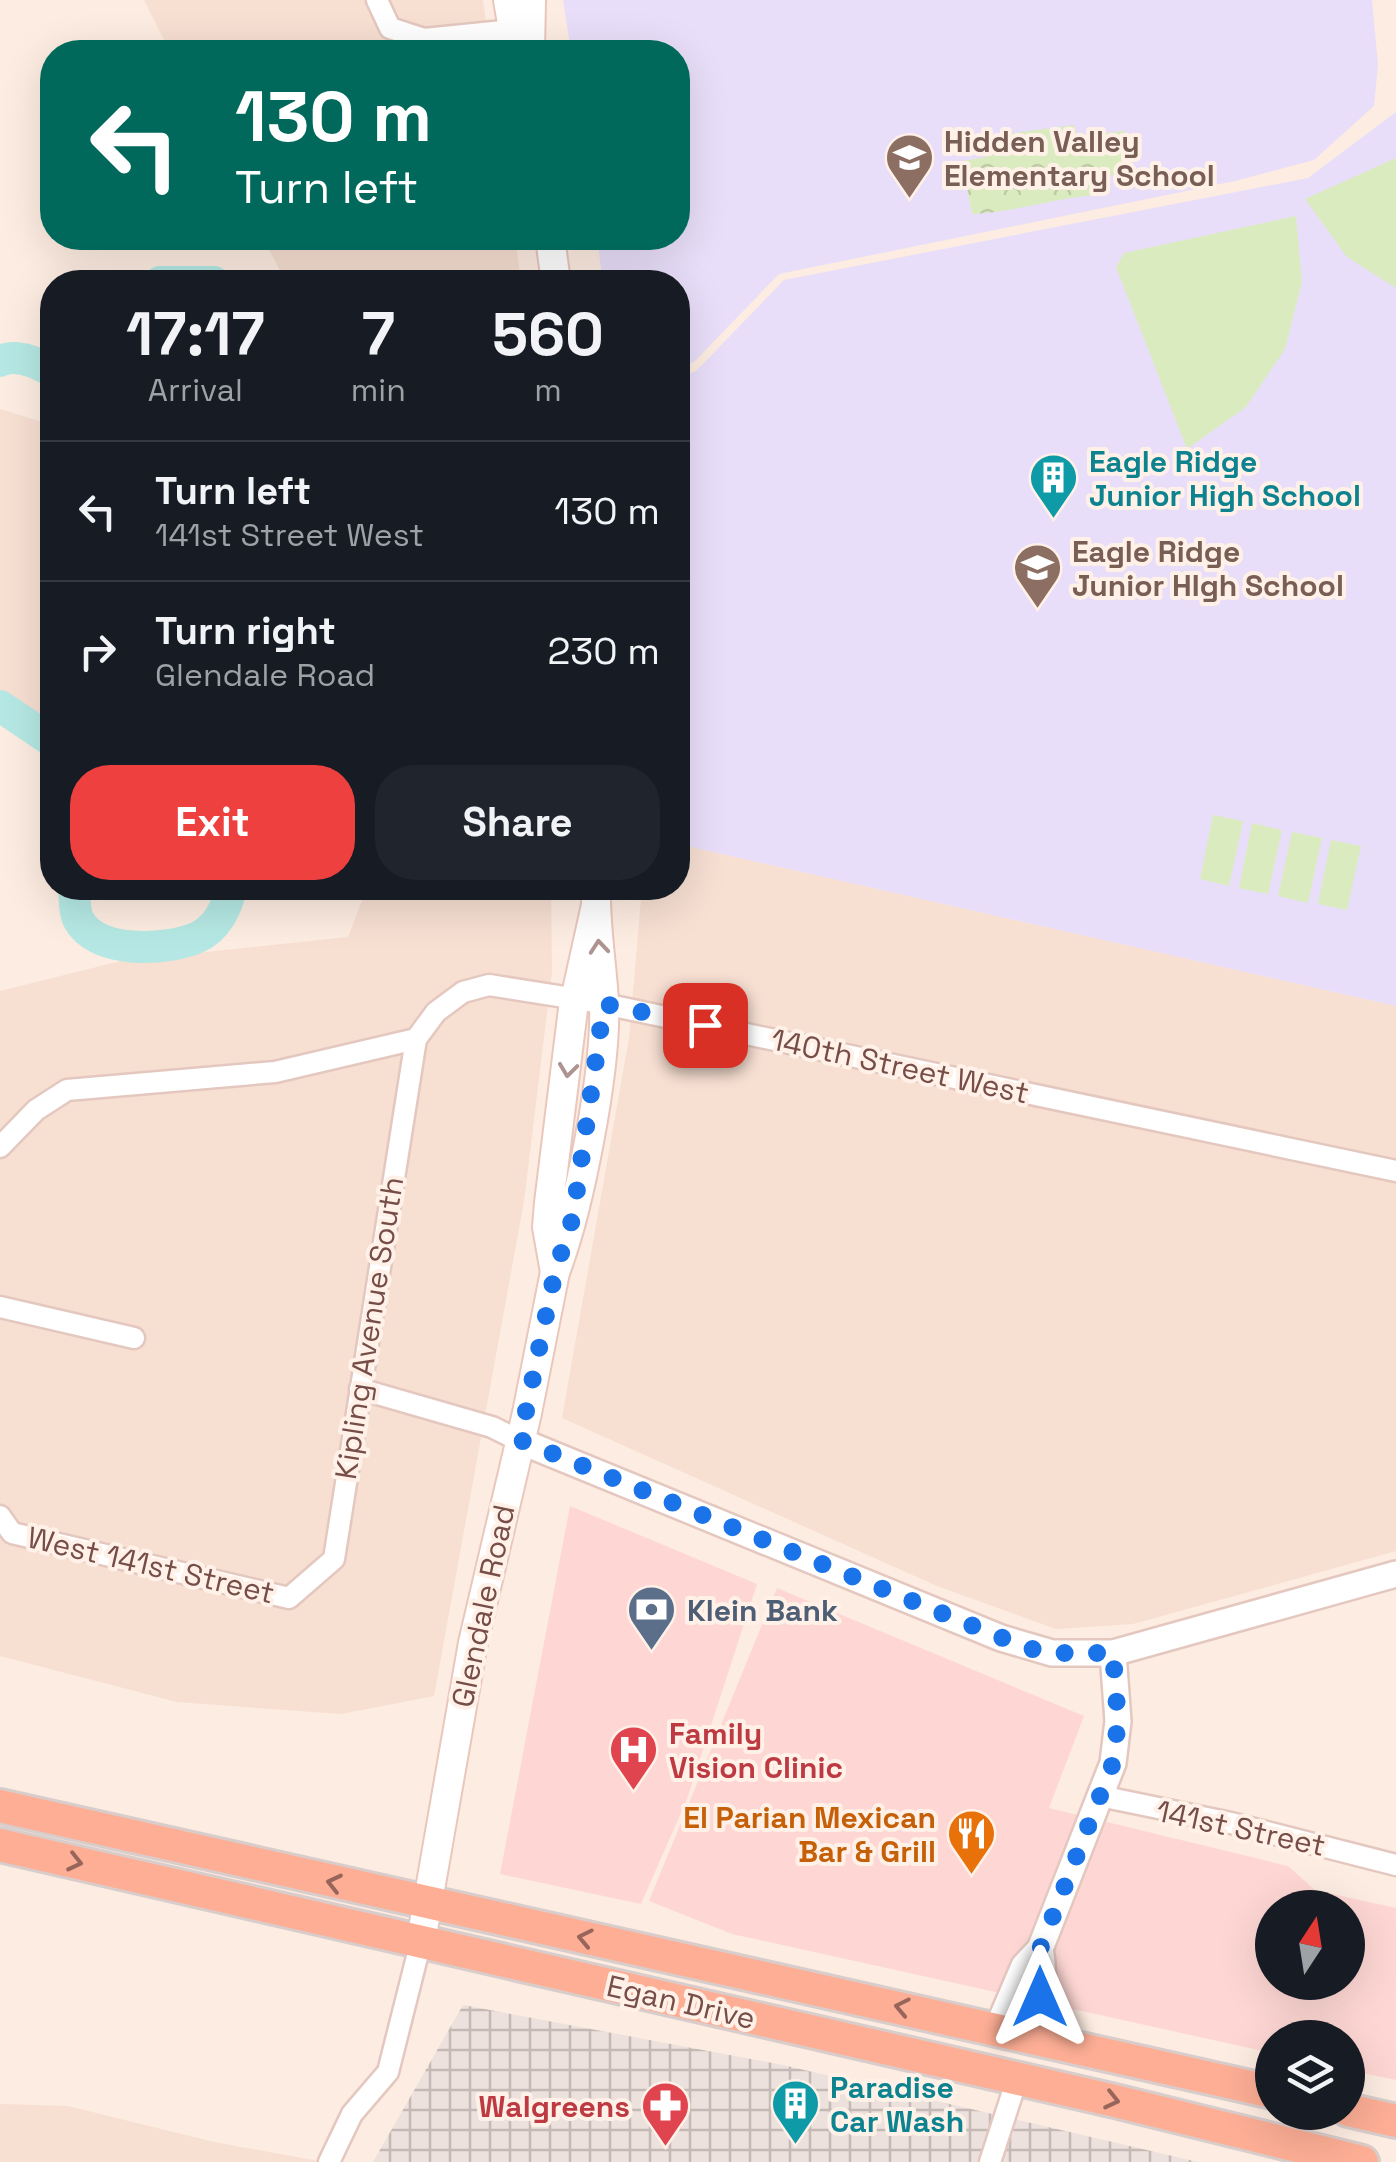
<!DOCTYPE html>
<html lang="en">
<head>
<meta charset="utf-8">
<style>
  body { margin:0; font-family:"Space Grotesk",sans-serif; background:#20242c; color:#f1f3f6; height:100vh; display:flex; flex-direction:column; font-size:38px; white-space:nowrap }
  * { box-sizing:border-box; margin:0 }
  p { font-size:32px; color:#9ea1a6 }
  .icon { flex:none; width:55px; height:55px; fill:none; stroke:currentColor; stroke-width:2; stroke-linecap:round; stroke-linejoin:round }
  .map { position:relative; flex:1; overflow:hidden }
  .side { position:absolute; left:40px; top:270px; width:650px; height:630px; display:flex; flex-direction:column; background:#171b24; border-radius:40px; box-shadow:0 10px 40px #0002 }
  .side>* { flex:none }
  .top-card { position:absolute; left:40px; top:40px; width:650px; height:210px; border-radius:40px; box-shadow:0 10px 40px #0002; background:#00695c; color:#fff; overflow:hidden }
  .needle { width:65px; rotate:12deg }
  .tools { position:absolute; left:1255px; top:1890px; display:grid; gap:20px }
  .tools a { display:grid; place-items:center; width:110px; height:110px; border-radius:50%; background:#171b24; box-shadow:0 10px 40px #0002; font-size:50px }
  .pin { position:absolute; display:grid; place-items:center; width:85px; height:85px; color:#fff; margin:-42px; border-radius:20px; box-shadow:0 5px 15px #0006 }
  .me { position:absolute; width:110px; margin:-55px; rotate:0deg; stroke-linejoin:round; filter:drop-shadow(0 0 8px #0008) }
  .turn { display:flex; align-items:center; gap:35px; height:210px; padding:0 30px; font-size:45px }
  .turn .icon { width:130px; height:130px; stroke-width:2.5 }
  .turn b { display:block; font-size:70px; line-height:85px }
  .eta { display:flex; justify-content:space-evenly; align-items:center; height:170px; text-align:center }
  .eta b { font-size:60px; font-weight:800; line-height:70px }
  .primary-button { display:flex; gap:20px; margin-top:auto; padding:20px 30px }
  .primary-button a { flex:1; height:115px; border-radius:40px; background:#ee413f; color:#fff; font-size:40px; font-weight:800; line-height:115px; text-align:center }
  .primary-button a+a { background:#20242c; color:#f1f3f6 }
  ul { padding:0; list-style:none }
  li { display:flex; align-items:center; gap:30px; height:140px; padding:0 30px; border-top:2px solid #363941 }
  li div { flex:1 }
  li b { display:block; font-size:38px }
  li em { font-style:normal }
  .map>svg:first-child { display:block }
  .residential { fill:#f7dfd2 }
  .commercial { fill:#fed7d4; fill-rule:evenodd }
  .industrial { fill:url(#industrial-grid) }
  .education { fill:#e9def9 }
  .forest { fill:url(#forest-crowns) }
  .pitch { fill:#daebbf }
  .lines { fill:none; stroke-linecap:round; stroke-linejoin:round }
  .river { stroke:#b5e8e4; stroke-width:32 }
  .minor-casing { stroke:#e4c8bf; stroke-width:25 }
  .tertiary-casing { stroke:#e4c8bf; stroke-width:30 }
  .secondary-casing { stroke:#e9c7bc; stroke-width:32 }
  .trunk-casing { stroke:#d9cdcb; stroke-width:38 }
  .minor { stroke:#fff; stroke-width:20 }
  .tertiary { stroke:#fff; stroke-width:25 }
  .secondary { stroke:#fff; stroke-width:28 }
  .trunk { stroke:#fdae95; stroke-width:32 }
  .oneway { stroke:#ad9491 }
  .oneway2 { stroke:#98655a }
  .route { stroke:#1a73e8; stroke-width:18; stroke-dasharray:0 32.4 }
  .labels { text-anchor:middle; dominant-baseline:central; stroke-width:8; stroke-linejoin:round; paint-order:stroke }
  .education-label { font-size:30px; font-weight:bold; fill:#785e54; stroke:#fff1e8; text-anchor:start }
  .culture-label { font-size:30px; font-weight:bold; fill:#0d838f; stroke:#fff1e8; text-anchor:start }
  .street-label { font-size:30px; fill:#764d47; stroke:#fff1e8 }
  .service-label { font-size:30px; font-weight:bold; fill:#4e5e75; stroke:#fff1e8; text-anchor:start }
  .health-label { font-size:30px; font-weight:bold; fill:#be3a42; stroke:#fff1e8; text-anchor:start }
  .food-label { font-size:30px; font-weight:bold; fill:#c56008; stroke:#fff1e8; text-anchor:end }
</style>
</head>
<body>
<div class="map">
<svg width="1396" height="2162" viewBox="0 0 1396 2162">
  <defs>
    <pattern id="industrial-grid" width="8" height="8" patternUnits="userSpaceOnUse" patternTransform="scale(2.5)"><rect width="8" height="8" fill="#ece1dc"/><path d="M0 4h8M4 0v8" fill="none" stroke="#c4b9b4"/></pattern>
    <pattern id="forest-crowns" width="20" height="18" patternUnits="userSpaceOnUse" patternTransform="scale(2.5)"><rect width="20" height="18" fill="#daebbf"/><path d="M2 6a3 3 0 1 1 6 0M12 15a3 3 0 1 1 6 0" fill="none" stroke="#bfcba6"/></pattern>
  </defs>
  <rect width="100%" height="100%" fill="#fdece1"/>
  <!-- residential -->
  <g class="residential">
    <path d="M144,0H483L490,52H170Z"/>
    <path d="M263,238H515L521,282H286Z"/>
    <path d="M0,409L52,425V733L0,695Z"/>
    <path d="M678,844L1396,1006V1551L1133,1624L1056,1629L937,1586L562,1418L629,1038L642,888H678Z"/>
    <path d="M367,888H551L552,972L524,1201L434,1696L341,1714L177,1702L0,1656V991L121,961L348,937Z"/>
    <path d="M0,2104L68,2106L214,2142L324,2162H0Z"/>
  </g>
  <!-- commercial -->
  <g class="commercial">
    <path d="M570,1506L757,1584L687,1799L641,1904L500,1874Z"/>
    <path d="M777,1588L1084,1716L1049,1808L1288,1866L1315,1890L1396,1908V2080L1348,2070V2038H1272V2053L732,1934L649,1901ZM1272,1908H1348V1982H1272Z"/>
  </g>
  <!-- industrial -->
  <path class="industrial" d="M463,2005L783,2065L1198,2162H373Z"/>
  <!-- education -->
  <g class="education">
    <path d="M563,0H1372L1378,65L1374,106L1314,160L1235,181L779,274L694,362L678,370V282H603L597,238H678V52H571Z"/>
    <path d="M1396,112V1006L678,844V377L696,371L784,280L1308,178Z"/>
  </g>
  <!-- forest -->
  <path class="forest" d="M1074,125L1078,136L1125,131L1130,169L1113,174L1094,195C1051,199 1015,212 972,214L962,161L986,157L985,137Z"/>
  <!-- pitch -->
  <g class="pitch">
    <path d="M1396,158V288L1347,257L1305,199Z"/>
    <path d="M1296,216L1302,282L1285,349L1246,407L1187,449L1116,267L1124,253Z"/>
    <path d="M1213,815L1243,821L1229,886L1200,879Z"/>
    <path d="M1252,823L1282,830L1268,894L1239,888Z"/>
    <path d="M1292,832L1322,838L1308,903L1278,896Z"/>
    <path d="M1331,840L1361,846L1347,910L1318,904Z"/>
  </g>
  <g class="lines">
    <!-- river -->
    <g class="river">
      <path d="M160,282H214"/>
      <path d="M0,361C16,353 38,363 52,371"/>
      <path d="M0,706L52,741"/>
      <path d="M74,888C75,897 74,910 78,919C96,954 164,951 196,938C217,929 227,907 231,888"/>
    </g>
    <defs>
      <g id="minor">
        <path d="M377,0L390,28L424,39L524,29"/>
        <path d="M0,1147L36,1110L67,1090L275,1072L416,1039L436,1012L463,992L489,985L590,1001L1396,1171"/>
        <path d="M0,1307L134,1338"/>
        <path d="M360,1389L492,1427L520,1441"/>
        <path d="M0,1516L12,1533L289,1598L334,1559L416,1039"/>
        <path d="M1100,1796L1231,1823L1396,1865"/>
        <path d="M329,2162L352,2114L388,2072L421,1941"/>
        <path d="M990,2162L1017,2079"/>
      </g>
      <g id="tertiary">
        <path d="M520,1441L1001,1638L1052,1653H1113L1396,1574"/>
        <path d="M998,2027L1024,1966L1040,1949L1113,1763L1118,1721L1113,1653"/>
        <path d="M1026,2034C1041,2008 1046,1979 1040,1949"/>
      </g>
      <g id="secondary">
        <path d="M508,0L517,52"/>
        <path d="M530,52L531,0"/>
        <path d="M550,238L556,282"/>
        <path d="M596,905L573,1009L549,1203L547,1227L555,1272C579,1210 607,1068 604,1002C602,964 595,926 596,888"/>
        <path d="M421,1941L473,1643L527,1413L555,1272"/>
      </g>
      <g id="trunk">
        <path d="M0,1806L1272,2092"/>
        <path d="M0,1845L1115,2101L1362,2162"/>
        <path d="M1348,2110L1396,2121"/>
      </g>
    </defs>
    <!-- minor casing -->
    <use href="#minor" class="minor-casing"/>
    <!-- tertiary casing -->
    <use href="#tertiary" class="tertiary-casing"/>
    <!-- secondary casing -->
    <use href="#secondary" class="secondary-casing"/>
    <!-- trunk casing -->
    <use href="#trunk" class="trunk-casing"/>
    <!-- minor -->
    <use href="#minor" class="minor"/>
    <!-- tertiary -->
    <use href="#tertiary" class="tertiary"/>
    <!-- secondary -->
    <use href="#secondary" class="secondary"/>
    <!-- trunk -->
    <use href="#trunk" class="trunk"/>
  </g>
  <!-- one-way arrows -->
  <defs><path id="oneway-chevron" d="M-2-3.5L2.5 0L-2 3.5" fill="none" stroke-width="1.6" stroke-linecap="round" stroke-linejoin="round" transform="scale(2.5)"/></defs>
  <g class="oneway">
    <use href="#oneway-chevron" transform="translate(599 947) rotate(-95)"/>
    <use href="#oneway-chevron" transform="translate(568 1070) rotate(97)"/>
  </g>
  <g class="oneway2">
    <use href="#oneway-chevron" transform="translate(75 1862) rotate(13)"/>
    <use href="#oneway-chevron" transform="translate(334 1883) rotate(-167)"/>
    <use href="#oneway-chevron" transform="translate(585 1938) rotate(-168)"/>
    <use href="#oneway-chevron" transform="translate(902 2007) rotate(-168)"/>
    <use href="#oneway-chevron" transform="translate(1112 2100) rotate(13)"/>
  </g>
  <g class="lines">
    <!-- route -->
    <path class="route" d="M705,1025L604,1004L573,1217L555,1272L520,1440L1027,1648L1052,1653H1113L1118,1721L1113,1763L1040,1949L1045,1972L1040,1997"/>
  </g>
  <!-- icons -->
  <defs>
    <symbol id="school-pin" viewBox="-11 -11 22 30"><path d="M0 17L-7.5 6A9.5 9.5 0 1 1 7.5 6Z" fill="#8d6e63" stroke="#fff1e8"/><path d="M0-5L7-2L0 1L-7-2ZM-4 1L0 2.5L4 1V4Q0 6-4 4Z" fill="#fff"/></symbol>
    <symbol id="building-pin" viewBox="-11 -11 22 30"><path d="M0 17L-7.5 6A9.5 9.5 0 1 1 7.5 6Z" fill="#0f9aa8" stroke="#fff1e8"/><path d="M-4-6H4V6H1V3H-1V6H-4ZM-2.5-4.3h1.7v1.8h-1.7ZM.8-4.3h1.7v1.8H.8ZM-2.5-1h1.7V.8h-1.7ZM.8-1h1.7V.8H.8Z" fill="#fff"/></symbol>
    <symbol id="bank-pin" viewBox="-11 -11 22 30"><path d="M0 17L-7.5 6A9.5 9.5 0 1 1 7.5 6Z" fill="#5c6f8a" stroke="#fff1e8"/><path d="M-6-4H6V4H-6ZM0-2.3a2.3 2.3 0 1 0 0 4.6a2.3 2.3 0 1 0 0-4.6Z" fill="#fff"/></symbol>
    <symbol id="hospital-pin" viewBox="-11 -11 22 30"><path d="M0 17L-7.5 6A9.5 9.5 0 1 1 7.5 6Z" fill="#e0444e" stroke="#fff1e8"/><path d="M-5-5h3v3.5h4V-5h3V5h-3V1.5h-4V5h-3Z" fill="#fff"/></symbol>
    <symbol id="restaurant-pin" viewBox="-11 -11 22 30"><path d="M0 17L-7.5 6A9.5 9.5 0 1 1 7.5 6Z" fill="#e8710a" stroke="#fff1e8"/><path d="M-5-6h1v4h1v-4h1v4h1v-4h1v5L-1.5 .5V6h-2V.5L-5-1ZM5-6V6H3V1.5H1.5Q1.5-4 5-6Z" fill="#fff"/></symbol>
    <symbol id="pharmacy-pin" viewBox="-11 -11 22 30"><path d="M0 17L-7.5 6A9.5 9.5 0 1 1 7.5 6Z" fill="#e0444e" stroke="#fff1e8"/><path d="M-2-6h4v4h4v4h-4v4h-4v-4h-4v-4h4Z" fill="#fff"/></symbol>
  </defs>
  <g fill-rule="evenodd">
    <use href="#school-pin" x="882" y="130" width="55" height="75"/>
    <use href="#building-pin" x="1026" y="450" width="55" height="75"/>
    <use href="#school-pin" x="1010" y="540" width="55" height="75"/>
    <use href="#bank-pin" x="624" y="1582" width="55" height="75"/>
    <use href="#hospital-pin" x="606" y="1722" width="55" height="75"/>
    <use href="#restaurant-pin" x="944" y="1806" width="55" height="75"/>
    <use href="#building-pin" x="768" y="2076" width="55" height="75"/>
    <use href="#pharmacy-pin" x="638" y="2078" width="55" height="75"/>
  </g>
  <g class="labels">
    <!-- education labels -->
    <g class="education-label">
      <text x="944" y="141">Hidden Valley<tspan x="944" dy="34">Elementary School</tspan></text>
      <text x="1072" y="551">Eagle Ridge<tspan x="1072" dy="34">Junior HIgh School</tspan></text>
    </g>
    <!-- culture labels -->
    <g class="culture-label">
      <text x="1089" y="461">Eagle Ridge<tspan x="1089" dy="34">Junior High School</tspan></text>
      <text x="830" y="2087">Paradise<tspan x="830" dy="34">Car Wash</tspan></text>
    </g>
    <!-- street labels -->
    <g class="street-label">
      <text transform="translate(900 1066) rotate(12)">140th Street West</text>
      <text transform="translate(369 1328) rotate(-81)">Kipling Avenue South</text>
      <text transform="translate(151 1565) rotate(13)">West 141st Street</text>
      <text transform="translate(483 1606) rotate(-78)">Glendale Road</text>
      <text transform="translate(1241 1828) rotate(12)">141st Street</text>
      <text transform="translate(681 2002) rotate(13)">Egan Drive</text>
    </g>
    <!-- service labels -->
    <g class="service-label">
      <text x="687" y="1610">Klein Bank</text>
    </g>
    <!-- health labels -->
    <g class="health-label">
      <text x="669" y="1733">Family<tspan x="669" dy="34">Vision Clinic</tspan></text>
      <text x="630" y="2106" text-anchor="end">Walgreens</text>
    </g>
    <!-- food labels -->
    <g class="food-label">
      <text x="936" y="1817">El Parian Mexican<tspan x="936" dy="34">Bar &amp; Grill</tspan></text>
    </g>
  </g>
</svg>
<div class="tools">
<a><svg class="needle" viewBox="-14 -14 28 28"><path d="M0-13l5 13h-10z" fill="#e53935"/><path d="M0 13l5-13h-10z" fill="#9ea1a6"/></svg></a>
<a><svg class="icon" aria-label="layers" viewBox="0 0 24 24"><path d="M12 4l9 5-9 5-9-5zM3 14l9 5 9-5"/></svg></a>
</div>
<div class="pin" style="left:705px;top:1025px;background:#d93025"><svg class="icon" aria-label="arrive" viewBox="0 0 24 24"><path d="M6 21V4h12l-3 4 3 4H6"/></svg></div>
<svg class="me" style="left:1040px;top:1997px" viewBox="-20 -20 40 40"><path d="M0-17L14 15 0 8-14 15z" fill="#1a73e8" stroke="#fff" stroke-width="4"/></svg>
<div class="top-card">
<div class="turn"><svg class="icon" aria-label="left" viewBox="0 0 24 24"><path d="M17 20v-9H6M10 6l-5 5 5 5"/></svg><div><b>130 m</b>Turn left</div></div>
</div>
<section class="side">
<div class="eta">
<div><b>17:17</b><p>Arrival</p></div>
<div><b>7</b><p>min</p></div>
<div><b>560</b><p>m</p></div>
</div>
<ul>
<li><svg class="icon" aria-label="left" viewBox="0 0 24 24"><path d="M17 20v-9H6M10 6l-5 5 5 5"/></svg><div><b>Turn left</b><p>141st Street West</p></div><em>130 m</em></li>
<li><svg class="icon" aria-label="right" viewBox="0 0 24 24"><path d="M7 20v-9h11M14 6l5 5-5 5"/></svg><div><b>Turn right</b><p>Glendale Road</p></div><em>230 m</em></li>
</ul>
<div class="primary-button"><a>Exit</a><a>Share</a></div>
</section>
</div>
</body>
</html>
